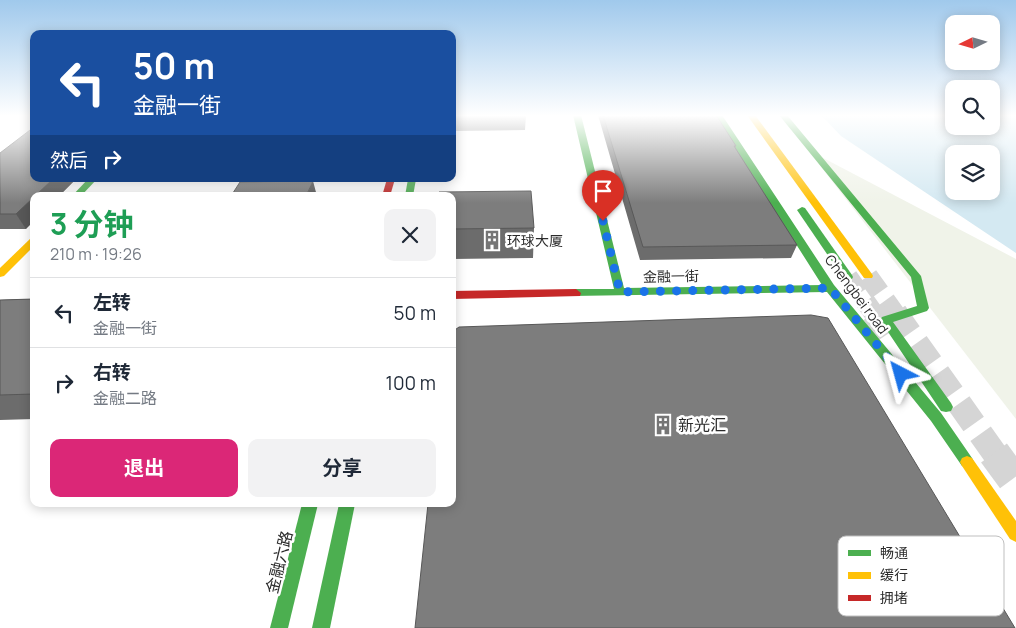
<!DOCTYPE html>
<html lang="zh">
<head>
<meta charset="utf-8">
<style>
  body { margin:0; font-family:Manrope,"Noto Sans SC",sans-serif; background:#f2f2f3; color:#1f2937; height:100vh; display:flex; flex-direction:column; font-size:19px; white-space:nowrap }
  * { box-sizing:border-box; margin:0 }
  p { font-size:16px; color:#747a83 }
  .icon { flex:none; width:28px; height:28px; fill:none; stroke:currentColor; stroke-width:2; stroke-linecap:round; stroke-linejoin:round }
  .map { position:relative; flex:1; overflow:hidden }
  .side { position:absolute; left:30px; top:192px; width:426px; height:315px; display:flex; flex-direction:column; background:#fff; border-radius:10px; box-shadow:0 2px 12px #0003 }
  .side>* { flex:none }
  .guide { position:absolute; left:30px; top:30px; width:426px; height:152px; border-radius:10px; box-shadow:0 2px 12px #0003; background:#1a4fa0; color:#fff; overflow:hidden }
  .needle { width:32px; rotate:265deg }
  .fabs { position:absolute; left:945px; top:15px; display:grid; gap:10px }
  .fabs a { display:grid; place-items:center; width:55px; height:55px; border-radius:10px; background:#fff; box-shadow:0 2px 12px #0003; font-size:25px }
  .pin { position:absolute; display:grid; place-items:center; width:42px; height:42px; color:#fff; margin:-51px -21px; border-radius:50% 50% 50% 0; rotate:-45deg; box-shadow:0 0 5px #0007 }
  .pin .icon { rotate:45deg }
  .me { position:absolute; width:55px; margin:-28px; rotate:321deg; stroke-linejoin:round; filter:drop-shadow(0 0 4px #0008) }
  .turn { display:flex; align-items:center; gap:18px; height:105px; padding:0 20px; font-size:22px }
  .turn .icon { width:65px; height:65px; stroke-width:2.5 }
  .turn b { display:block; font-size:35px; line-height:42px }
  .then { display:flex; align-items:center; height:48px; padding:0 20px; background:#0003; gap:10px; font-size:19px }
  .round { display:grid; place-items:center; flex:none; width:52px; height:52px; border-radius:10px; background:#f2f2f3 }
  .overview { display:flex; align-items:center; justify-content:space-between; height:85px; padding:0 20px }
  h1 { font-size:30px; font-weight:700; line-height:38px; color:#1e9e55 }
  .action { display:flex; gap:10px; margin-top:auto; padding:10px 20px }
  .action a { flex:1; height:58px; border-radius:10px; background:#db2777; color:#fff; font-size:20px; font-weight:700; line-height:58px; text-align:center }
  .action a+a { background:#f2f2f3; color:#1f2937 }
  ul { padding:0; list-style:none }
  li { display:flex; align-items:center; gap:15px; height:70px; padding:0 20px; border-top:1px solid #e0e1e3 }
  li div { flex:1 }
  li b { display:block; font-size:19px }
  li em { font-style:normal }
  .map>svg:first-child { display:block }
  .green { fill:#f0f3e9 }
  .water { fill:#d4e9f2; fill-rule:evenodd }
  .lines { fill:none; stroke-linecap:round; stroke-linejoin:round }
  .secondary-tunnel-far2 { stroke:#d5d5d5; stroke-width:20; stroke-dasharray:20 10; stroke-linecap:butt }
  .secondary-tunnel-far1 { stroke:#d5d5d5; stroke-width:25; stroke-dasharray:25 12; stroke-linecap:butt }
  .secondary-tunnel { stroke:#d5d5d5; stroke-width:32; stroke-dasharray:32 16; stroke-linecap:butt }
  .fast { fill:#4caf50; fill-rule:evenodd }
  .slow { fill:#ffc107; fill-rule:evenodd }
  .jam { fill:#c62828; fill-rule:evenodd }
  .wall { fill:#6c6c6c }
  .shaded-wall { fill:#585858 }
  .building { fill:#7d7d7d; stroke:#585858 }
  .route { stroke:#1a73e8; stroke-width:9; stroke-dasharray:0 16.2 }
  .labels { text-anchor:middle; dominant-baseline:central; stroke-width:5; stroke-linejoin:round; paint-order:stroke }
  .poi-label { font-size:14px; fill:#2b2b2b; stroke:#fff; text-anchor:start }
  .street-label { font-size:14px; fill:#2b2b2b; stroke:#fff }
  .near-poi-label { font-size:16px; fill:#2b2b2b; stroke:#fff; text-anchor:start }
  .near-street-label { font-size:16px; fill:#2b2b2b; stroke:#fff }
  .key { fill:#fff; stroke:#bfbfbf; stroke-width:1 }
  .key-label { font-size:14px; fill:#2b2b2b }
</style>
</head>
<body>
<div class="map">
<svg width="1016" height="628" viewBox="0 0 1016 628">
  <rect width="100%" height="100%" fill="#fff"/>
  <!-- green -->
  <path class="green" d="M808,150L1016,259V419Z"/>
  <!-- water -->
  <path class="water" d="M821,115H954V126H991V115H1016V253L841,136ZM954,154H991V191H954Z"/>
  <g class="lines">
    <!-- secondary-tunnel-far2 -->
    <g class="secondary-tunnel-far2">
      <path d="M868,276L896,315"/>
      <path d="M848,277L875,315"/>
    </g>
    <!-- secondary-tunnel-far1 -->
    <g class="secondary-tunnel-far1">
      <path d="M874,313L893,341"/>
      <path d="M895,313L995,454"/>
    </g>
    <!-- secondary-tunnel -->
    <path class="secondary-tunnel" d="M994,453L1016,483"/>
    <!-- fast -->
    <g class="fast">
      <path d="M573,115H581L624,288L822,285L714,115H722L834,285L941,413L972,458L974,462L972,466L967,468L962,466L931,421L827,292L572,296L571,293L576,289H614Z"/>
      <path d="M779,115H787L921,276L929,308L927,311L893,322L951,403L953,407L951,411L946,412L941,411L880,320L882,317L917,306L911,277Z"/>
      <path d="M88,179H97L81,196H72Z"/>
      <path d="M408,179H416L413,196H405Z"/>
      <path d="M802,207L805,208L852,275L853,277L852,279H844L797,210Z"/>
      <path d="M302,504H318L288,628H270Z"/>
      <path d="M339,504H355L330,628H312Z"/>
    </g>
    <!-- slow -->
    <g class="slow">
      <path d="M747,115H755L872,274L873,276L872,278H864Z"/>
      <path d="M34,237V246L4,276L0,277V268L31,238Z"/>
      <path d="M967,456L972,458L1016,521V542L1010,539L962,466L960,462L962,458Z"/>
    </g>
    <!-- jam -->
    <g class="jam">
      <path d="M387,179H395L390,196H382Z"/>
      <path d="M576,289L581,293L580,296L452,299V291Z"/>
    </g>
  </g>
  <!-- wall -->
  <g class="wall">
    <path d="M452,115H526L525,130L452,131Z"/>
    <path d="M598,115H716L736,146L735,147L797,245L791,258L640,260Z"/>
    <path d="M0,153L34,179H76L59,196H34L26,229H0Z"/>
    <path d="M452,196L534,228L533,258L452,259Z"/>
    <path d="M34,299V419L0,420V300Z"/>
  </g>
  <!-- shaded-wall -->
  <g class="shaded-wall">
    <path d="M53,179H76L59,196H35Z"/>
    <path d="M313,181L317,196H306Z"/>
    <path d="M34,197V221L26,229L16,214Z"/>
  </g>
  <!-- building -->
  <g class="building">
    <path d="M603,115H716L736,146H734L797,245L643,247Z"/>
    <path d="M34,127V179H53L35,196H34V197L16,214H0V153Z"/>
    <path d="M313,181L306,196H231L240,182Z"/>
    <path d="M531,191L534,228L452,229V196H438L439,192Z"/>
    <path d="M34,299V394L0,395V300Z"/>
    <path d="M811,315L828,318L1015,628H415L428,504H452V332L459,327Z"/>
  </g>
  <!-- sky -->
  <linearGradient id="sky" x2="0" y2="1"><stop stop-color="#a0c9ec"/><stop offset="0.57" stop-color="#fff"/><stop offset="1" stop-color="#fff" stop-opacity="0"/></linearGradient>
  <rect width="1016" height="203" fill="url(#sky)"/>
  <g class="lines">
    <!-- route -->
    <path class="route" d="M603,221L620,292L830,288L901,374"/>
  </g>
  <!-- icons -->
  <defs>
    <symbol id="building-bare" viewBox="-9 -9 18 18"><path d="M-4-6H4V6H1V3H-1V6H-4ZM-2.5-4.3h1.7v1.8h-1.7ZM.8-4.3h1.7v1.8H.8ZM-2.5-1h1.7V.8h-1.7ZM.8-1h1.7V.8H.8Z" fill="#757575" stroke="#fff" stroke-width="2.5" paint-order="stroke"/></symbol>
  </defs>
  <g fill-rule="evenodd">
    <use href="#building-bare" x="478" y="226" width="28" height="28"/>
    <use href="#building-bare" x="649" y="411" width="28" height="28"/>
  </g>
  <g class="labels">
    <!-- poi labels -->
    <g class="poi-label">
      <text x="507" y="240">环球大厦</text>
    </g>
    <!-- street labels -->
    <g class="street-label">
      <text transform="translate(671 276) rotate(-1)">金融一街</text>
      <text transform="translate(857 294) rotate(53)">Chengbei road</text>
    </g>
    <!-- near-poi labels -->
    <g class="near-poi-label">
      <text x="678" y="425">新光汇</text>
    </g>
    <!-- near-street labels -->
    <g class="near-street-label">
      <text transform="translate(279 562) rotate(-76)">金融六路</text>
    </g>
  </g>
  <!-- legend -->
  <rect x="838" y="536" width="166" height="80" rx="8" class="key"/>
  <rect x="848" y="550" width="23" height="6" fill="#4caf50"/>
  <rect x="848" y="572" width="23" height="7" fill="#ffc107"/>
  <rect x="848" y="595" width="23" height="6" fill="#c62828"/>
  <g class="key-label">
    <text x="880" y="558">畅通</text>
    <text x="880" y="580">缓行</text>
    <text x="880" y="603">拥堵</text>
  </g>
</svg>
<div class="fabs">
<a><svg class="needle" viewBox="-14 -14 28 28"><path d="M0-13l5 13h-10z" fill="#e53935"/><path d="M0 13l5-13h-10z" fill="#747a83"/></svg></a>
<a><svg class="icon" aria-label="search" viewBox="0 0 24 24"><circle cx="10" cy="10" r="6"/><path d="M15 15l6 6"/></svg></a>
<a><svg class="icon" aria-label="layers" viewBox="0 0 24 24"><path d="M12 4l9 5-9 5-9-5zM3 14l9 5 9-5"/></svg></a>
</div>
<div class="pin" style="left:603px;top:221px;background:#d93025"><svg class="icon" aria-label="arrive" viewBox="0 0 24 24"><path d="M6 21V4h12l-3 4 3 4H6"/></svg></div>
<svg class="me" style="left:901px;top:374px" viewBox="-20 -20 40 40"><path d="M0-17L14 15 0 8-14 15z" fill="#1a73e8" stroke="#fff" stroke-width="4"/></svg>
<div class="guide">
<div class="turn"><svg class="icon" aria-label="left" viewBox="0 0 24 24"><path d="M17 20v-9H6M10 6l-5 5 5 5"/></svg><div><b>50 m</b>金融一街</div></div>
<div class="then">然后<svg class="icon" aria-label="right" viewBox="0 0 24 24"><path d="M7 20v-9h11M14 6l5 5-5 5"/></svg></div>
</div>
<section class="side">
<div class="overview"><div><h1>3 分钟</h1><p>210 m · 19:26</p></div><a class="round"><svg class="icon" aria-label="close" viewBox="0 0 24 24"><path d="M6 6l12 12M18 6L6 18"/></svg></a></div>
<ul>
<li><svg class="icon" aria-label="left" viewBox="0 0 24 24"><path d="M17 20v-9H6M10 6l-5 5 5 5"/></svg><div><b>左转</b><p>金融一街</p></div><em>50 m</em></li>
<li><svg class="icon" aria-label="right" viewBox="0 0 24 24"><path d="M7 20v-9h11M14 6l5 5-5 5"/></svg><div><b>右转</b><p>金融二路</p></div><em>100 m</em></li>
</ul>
<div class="action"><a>退出</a><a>分享</a></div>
</section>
</div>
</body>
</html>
